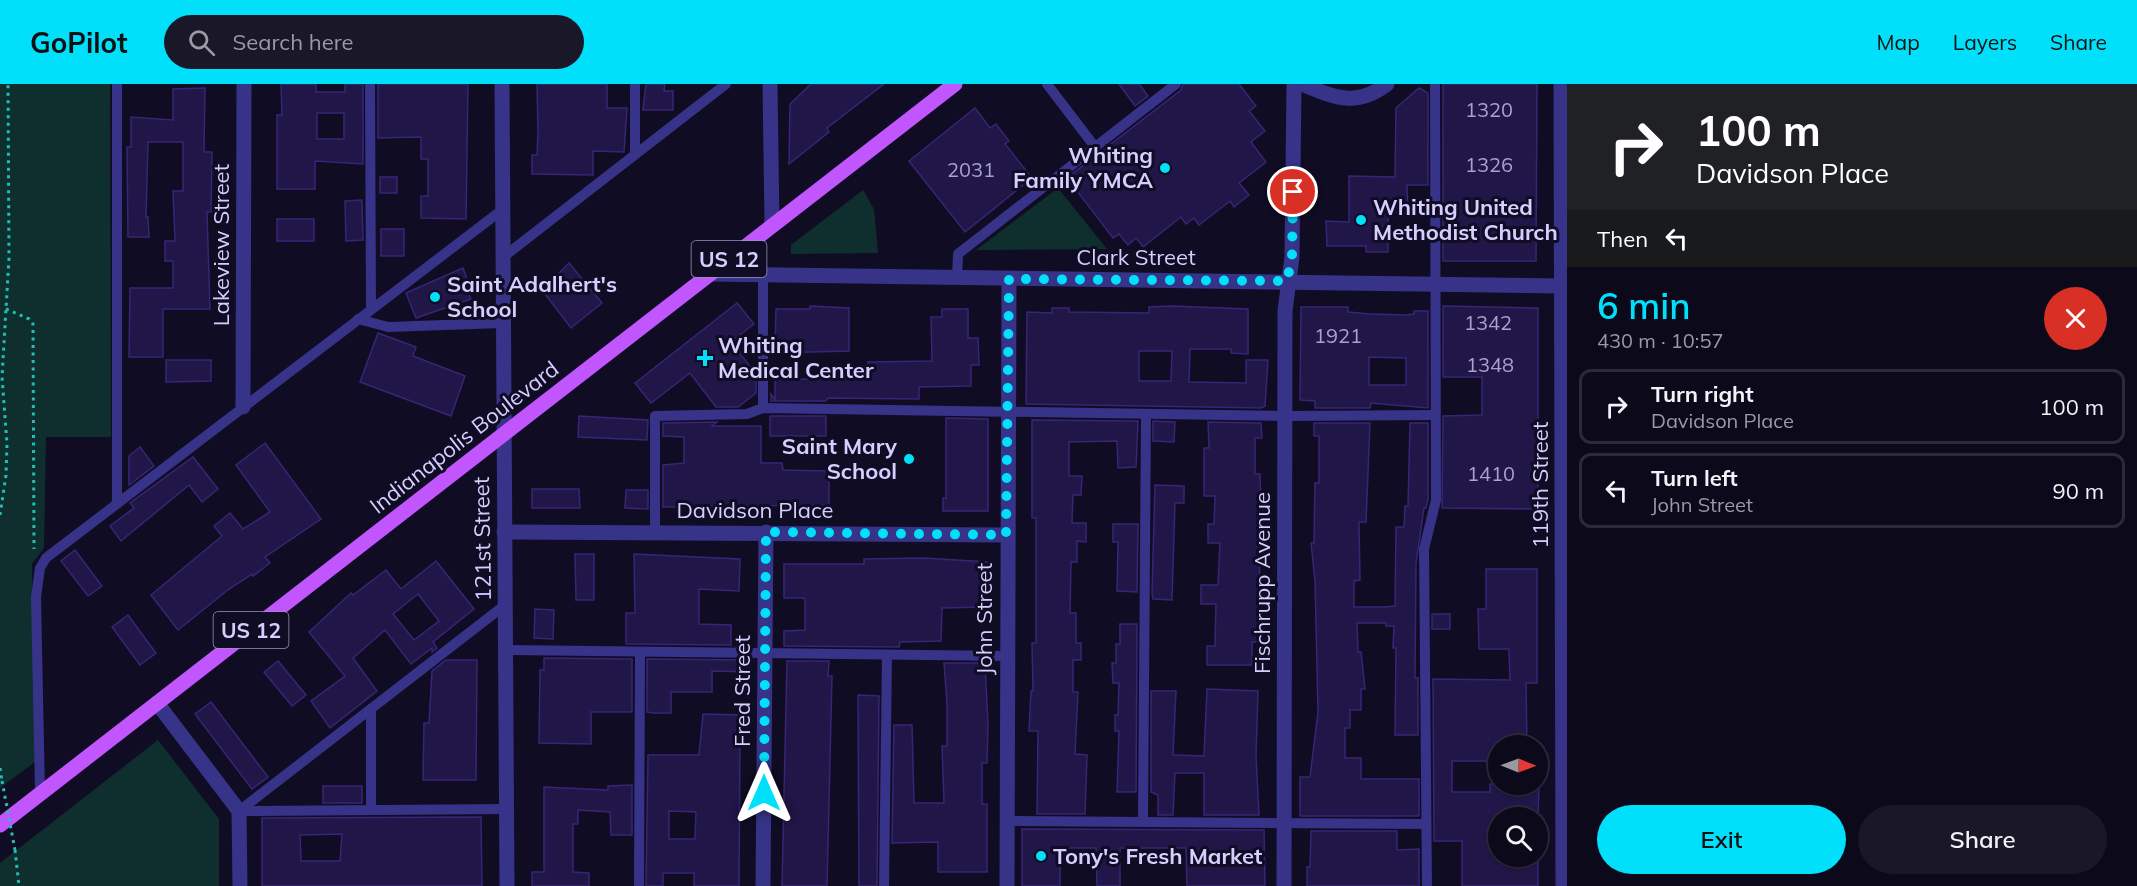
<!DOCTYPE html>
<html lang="en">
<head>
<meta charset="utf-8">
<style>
  body { margin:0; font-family:Mulish,sans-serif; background:#1a1728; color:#f1f3f6; height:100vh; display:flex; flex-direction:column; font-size:22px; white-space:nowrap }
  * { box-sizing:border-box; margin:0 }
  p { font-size:20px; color:#9a9aa3 }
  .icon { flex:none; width:33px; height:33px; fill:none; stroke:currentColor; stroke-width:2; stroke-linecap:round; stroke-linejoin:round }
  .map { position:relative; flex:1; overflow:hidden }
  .sheet { display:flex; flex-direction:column; background:#0c091b; width:570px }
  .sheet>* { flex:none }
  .banner { background:#202124; color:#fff; overflow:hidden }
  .needle { width:39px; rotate:91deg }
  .fabs { position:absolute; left:1488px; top:651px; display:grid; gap:12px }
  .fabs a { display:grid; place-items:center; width:60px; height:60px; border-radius:50%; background:#0c091b; box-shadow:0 2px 4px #0004,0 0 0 2px #2c2a3a; font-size:30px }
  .pin { position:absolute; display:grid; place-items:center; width:51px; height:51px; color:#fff; margin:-26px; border:3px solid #fff; border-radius:50%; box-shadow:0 2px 6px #0007 }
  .me { position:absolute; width:66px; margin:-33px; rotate:0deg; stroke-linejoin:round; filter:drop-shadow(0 0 4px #0008) }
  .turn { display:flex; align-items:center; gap:21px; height:126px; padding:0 30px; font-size:27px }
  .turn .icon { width:78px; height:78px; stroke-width:2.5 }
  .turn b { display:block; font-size:42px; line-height:51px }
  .then { display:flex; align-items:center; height:57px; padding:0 30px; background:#0003; gap:12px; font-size:22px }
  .round { display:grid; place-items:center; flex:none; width:63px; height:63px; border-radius:32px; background:#1a1728 }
  .overview { display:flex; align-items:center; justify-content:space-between; height:102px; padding:0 30px }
  h1 { font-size:36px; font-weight:600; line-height:45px; color:#00e0fa }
  .button { display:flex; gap:12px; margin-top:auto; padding:12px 30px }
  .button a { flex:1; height:69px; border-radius:36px; background:#00e0fa; color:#111; font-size:24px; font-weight:600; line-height:69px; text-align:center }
  .button a+a { background:#1a1728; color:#f1f3f6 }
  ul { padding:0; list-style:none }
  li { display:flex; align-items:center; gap:18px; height:75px; margin:0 12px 9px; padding:0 18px; border:3px solid #2c2a3a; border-radius:12px }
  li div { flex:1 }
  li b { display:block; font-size:22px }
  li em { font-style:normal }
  header { display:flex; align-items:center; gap:36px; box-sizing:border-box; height:84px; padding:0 30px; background:#00e0fa; color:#111 }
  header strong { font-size:28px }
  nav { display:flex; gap:33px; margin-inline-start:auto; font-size:21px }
  .search { width:420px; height:54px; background:#1a1728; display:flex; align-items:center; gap:15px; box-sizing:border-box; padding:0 21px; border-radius:33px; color:#9a9aa3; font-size:22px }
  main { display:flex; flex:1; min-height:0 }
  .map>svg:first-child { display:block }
  .green { fill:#0e2f2e }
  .building { fill:#201647; stroke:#362675; stroke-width:1.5; fill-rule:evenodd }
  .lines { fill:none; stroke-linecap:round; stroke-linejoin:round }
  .path { stroke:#23bfb7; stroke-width:3; stroke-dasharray:3 4.5; stroke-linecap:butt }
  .service { stroke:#363388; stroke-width:10 }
  .minor { stroke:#363388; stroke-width:15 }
  .tertiary { stroke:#363388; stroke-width:15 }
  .primary { stroke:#c156ff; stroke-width:15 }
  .path-bridge { stroke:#23bfb7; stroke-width:3; stroke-dasharray:3 4.5; stroke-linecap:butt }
  .route { stroke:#00e0fa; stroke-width:10; stroke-dasharray:0 18 }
  .poi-dot { fill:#00e0fa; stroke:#100c24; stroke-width:2 }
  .labels { text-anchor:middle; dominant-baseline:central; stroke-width:6; stroke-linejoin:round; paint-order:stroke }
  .number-label { font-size:20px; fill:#a8a1d1 }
  .shield { fill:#100c24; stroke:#9a94bd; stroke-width:1.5 }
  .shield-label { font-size:21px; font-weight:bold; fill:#d5cfff }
  .poi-label { font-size:22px; font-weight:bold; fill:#d5cfff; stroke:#100c24; text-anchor:start }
  .street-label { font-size:22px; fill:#d5cfff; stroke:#100c24 }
</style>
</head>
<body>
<header>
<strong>GoPilot</strong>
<div class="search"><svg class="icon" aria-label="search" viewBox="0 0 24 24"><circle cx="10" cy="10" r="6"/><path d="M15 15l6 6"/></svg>Search here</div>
<nav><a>Map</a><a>Layers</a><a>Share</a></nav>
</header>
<main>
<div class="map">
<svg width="1567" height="802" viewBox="0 0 1567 802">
  <rect width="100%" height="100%" fill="#100c24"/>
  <!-- green -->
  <g class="green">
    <path d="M0,0H110L111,353H46L44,464L32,480L35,678L0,704Z"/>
    <path d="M1058,104L1107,165L976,166Z"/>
    <path d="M863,106L874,125L878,169L791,170V161Z"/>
    <path d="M158,656L219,735V802H0V779Z"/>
  </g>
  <!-- building -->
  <g class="building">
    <path d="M281,0H316V8H345V0H363V80L315,77V105H277V31H282ZM317,29H344V55H317Z"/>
    <path d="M378,0H468L466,135L421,134V112H428V75H421V53L378,54Z"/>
    <path d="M537,0H607V24H627L624,68L593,67V91L532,90V71H537L538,49Z"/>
    <path d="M646,0H665L664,7H673V26H643Z"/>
    <path d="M811,0H884L827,44L829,48L789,80L790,20Z"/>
    <path d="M1119,0H1139L1148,12L1135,22Z"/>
    <path d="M1183,0H1239L1256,22L1249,27L1265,47L1251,58L1266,78L1239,99L1249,111L1234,123L1230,117L1199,141L1194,134L1186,140L1181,133L1143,163L1136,154L1128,161L1119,150L1113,154L1067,94L1181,6Z"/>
    <path d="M1443,0H1537L1536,177H1443Z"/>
    <path d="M205,4L204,68H212L211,128H207L210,225H163V273H129L130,204H173V177H165V157H175L173,107H183V58H148L146,133H148L149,153H128L127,63H131V33L173,36V5Z"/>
    <path d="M1419,4L1428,9V101H1407L1408,129L1388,128V168H1366V162H1327L1326,137L1349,138V92L1395,93L1396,24Z"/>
    <path d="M975,24L990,44L996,40L1009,57L1005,60L1032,94L965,148L909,77Z"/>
    <rect x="380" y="93" width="17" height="16"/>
    <path d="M362,116L363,156L346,157L345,117Z"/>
    <rect x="277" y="135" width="37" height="22"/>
    <rect x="381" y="145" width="23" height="27"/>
    <path d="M569,179L602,219L571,244L542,206Z"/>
    <path d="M463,184L468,198L464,199L471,215L416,234L406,209Z"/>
    <path d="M737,219L754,240L731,258L756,290V309L738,323H716L690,289L651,319L635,299Z"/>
    <path d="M810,222L849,224V267L775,269L776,225H810Z"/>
    <path d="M1172,222L1248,225V270L1231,269V265H1190L1189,298L1246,299V276H1268L1265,322L1261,324L1026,320L1027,228L1052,229V224H1069V228L1149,229V223ZM1139,267H1172L1171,297H1139Z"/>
    <path d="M1443,222L1538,224V425L1442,424L1443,332L1482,331V293H1443Z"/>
    <path d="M1301,223H1348V228L1370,230L1406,231L1414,230V227H1428V324L1371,319L1370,324H1315V317L1300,316ZM1369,273L1406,274V301H1369Z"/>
    <path d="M942,225H968V254H978L979,281H971V302L919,303V315L828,314L826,317H771V310L775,316V295H866L869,294L868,278L932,277L931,233H942Z"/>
    <path d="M378,249L416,263L413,272L465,292L451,332L360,298Z"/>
    <path d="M166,276H211V297L166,298Z"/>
    <path d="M579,332L648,336L647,356L578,353Z"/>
    <rect x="770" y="332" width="56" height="20"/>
    <path d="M946,334L988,335V427H943V414H946Z"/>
    <path d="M1032,336L1138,337L1136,383L1118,384L1117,357L1069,358V392H1082L1081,411H1073L1072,439H1086V458L1077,457V478H1071L1070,529H1076V559H1081V576H1073V608H1078L1075,670L1087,671L1085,730H1037L1038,647H1029L1031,607H1033L1032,559H1036V434H1032Z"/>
    <path d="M1153,337L1175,338L1174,358L1153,357Z"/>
    <path d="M717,338L712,342H761V379H782L783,386L829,387V421L663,423V381L684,379V353L663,352V339Z"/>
    <path d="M1208,338L1261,339L1262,354H1255V390H1260L1261,421L1258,558H1252V581H1207V562H1215L1216,520H1201V501H1218L1220,459H1208V440H1214L1215,412H1204V364H1209Z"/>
    <path d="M1314,339H1370L1366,438H1359L1360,496L1354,497V523H1385L1395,522L1396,443H1404L1405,422H1408L1410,339H1428V415L1426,424H1424L1416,479L1415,594H1418V651H1395L1396,564H1393L1394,542H1386V539H1357L1358,568H1361L1365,605H1361V626H1350V644H1345V674H1361V695H1419V732H1300V693H1310L1318,628L1315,497L1311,459H1314L1315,399H1319V352H1314Z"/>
    <path d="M265,359L321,435L265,473L270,479L253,492L252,490L229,505L178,546L151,511L222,452L214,442L230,429L243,445L270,428L236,381Z"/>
    <path d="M140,363L154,382L129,401V372Z"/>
    <path d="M193,373L218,405L202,418L189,401L121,457L110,442L134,424L130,419Z"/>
    <path d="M1155,401L1184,402V419H1175L1172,516L1153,515L1152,509Z"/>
    <path d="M532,405H579L580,424H532Z"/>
    <path d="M626,406H648V425L625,424Z"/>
    <path d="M1113,440H1138L1137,508L1117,507L1118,458H1113Z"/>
    <path d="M75,466L102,502L88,512L61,477Z"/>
    <path d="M575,470H594V516H576Z"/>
    <path d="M634,470L740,475L739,507L699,505V540L731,541V561L626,560V529H635Z"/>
    <path d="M923,474L989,478L988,523L942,524L941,557L900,558L899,563L784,562V547L805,546V517L804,514H784V480H864V475Z"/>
    <path d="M436,477L474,525L433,558L437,564L432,568V564L411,580L385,546L353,574L377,607L330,644L311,617L345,592L309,548L351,509L353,511L386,486L401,505ZM418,510L439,537L414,556L393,530Z"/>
    <path d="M1486,485H1537V599H1526L1527,662H1498V677H1452V708H1490V700H1539L1538,734H1498V772H1538V802H1462V757H1434L1433,595L1510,596L1509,565H1479L1478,525H1486Z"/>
    <path d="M535,525L554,526L553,555L534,554Z"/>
    <rect x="1432" y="530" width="18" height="15"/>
    <path d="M128,531L156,569L140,581L112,543Z"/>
    <path d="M1120,540H1137L1136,708H1117L1119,647H1115V631H1118L1119,599H1113L1112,579H1116V560H1120Z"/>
    <path d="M544,574L632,575V628H591V660L539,659L540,586H544Z"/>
    <path d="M647,575L747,576L746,588L712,587V608H671V629H654L647,628Z"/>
    <path d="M446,576H477L476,696H423L424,639H429L432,587Z"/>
    <path d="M278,577L306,611L292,622L264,588Z"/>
    <path d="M787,577H829L828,592H832L827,802H782Z"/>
    <path d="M944,579H985L988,640L987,679H982V720H987V788H938V758L892,759L894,641H912L914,719H944L942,662H947V619Z"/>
    <path d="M1207,605L1258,607L1256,672L1259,731H1204V689H1175L1173,731H1158V711L1151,708V607H1176L1173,671L1204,672Z"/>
    <path d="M858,611L879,612L877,802H859Z"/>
    <path d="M211,618L268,693L252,705L195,630Z"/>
    <path d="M703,630L745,631V649H740L739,802H694V789H663V802H646L648,671H699ZM669,727L696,728L695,755H669Z"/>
    <path d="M632,701V751H611L610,728L578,726V740H573V788L589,789V802H532V788H544V703L608,706V702Z"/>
    <rect x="323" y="702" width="39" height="17"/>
    <path d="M481,733L482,802H262V734ZM342,750L340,777H301L300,751Z"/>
    <path d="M1022,745L1264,746L1265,802H1187L1186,764H1120V802H1097L1096,764H1060V802H1022Z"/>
    <path d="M1311,747H1397V766L1419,765V802H1307V783H1310Z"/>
  </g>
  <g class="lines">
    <!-- path -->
    <g class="path">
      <path d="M6,225L29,235L33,240L34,465"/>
      <path d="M0,431L6,391L7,360L2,293L9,174L8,0"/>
      <path d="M0,684L2,697"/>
      <path d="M15,766L19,802"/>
    </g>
    <!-- service -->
    <g class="service">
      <path d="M370,0L371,225"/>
      <path d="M1047,0L1095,63"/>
      <path d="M635,70V0"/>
      <path d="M502,174L726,0"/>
      <path d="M957,194L958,170L1176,0"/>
      <path d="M358,235L388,243L502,239"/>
      <path d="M763,324V190"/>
      <path d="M117,420V0"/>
      <path d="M655,448V332L747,330L763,324L1287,332L1435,331"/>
      <path d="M505,566L1006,572"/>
      <path d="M371,625V726"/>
      <path d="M40,709L36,513L40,484L46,474L502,126"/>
      <path d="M239,727L505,521"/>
      <path d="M240,727L506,725"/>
      <path d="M1006,737L1426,740"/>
      <path d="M1143,738L1146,330"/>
      <path d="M639,802L640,568"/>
      <path d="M884,802L887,571"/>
      <path d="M1427,802L1424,465L1436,416L1435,0"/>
    </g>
    <!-- minor -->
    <g class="minor">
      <path d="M770,0L772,141"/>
      <path d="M1302,0C1333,13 1356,24 1387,0"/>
      <path d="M709,190L1562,202"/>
      <path d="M243,323L244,0"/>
      <path d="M504,448L1006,451"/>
      <path d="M157,619L239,727L240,802"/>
      <path d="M763,802L766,448"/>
      <path d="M1007,802L1009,195"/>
      <path d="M1284,802L1285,227L1292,173L1294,0"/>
    </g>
    <!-- tertiary -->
    <g class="tertiary">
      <path d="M502,0L507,802"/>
      <path d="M1561,0L1563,802"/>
    </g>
    <!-- primary -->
    <path class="primary" d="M0,741L955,0"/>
    <!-- path-bridge -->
    <path class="path-bridge" d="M2,697L15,766"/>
  </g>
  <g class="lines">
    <!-- route -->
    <path class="route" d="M764,709L766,448L1006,451L1009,195L1287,197L1292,173L1293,108"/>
  </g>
  <!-- markers -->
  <g class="poi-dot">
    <circle cx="1165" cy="84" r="6"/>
    <circle cx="1361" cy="136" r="6"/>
    <circle cx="435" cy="213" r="6"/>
    <path d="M702 265h6v6h6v6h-6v6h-6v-6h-6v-6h6z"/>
    <circle cx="909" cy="375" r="6"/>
    <circle cx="1041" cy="772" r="6"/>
  </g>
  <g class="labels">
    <!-- number labels -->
    <g class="number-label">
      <text x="1489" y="25">1320</text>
      <text x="1489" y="80">1326</text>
      <text x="971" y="85">2031</text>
      <text x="1488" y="238">1342</text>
      <text x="1338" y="251">1921</text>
      <text x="1490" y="280">1348</text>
      <text x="1491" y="389">1410</text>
    </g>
    <!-- shield labels -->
    <g class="shield">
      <rect x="691.5" y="157" width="75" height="36" rx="4.5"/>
      <rect x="213.5" y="528" width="75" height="36" rx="4.5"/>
    </g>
    <g class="shield-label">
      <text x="729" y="175">US 12</text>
      <text x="251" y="546">US 12</text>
    </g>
    <!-- poi labels -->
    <g class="poi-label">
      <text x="1153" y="71" text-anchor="end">Whiting<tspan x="1153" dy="25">Family YMCA</tspan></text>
      <text x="1373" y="123">Whiting United<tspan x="1373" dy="25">Methodist Church</tspan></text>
      <text x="447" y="200">Saint Adalhert's<tspan x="447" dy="25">School</tspan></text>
      <text x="718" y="261">Whiting<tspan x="718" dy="25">Medical Center</tspan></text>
      <text x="897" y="362" text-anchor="end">Saint Mary<tspan x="897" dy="25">School</tspan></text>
      <text x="1053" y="772">Tony's Fresh Market</text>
    </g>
    <!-- street labels -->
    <g class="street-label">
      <text transform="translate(221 161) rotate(-90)">Lakeview Street</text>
      <text x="1136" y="173">Clark Street</text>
      <text transform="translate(464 353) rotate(-38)">Indianapolis Boulevard</text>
      <text transform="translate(1540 401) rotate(-90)">119th Street</text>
      <text x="755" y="426">Davidson Place</text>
      <text transform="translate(482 455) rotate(-91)">121st Street</text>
      <text transform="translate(1262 499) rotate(-90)">Fischrupp Avenue</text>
      <text transform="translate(984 535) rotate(-90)">John Street</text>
      <text transform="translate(742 607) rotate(-90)">Fred Street</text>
    </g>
  </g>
</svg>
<div class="fabs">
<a><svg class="needle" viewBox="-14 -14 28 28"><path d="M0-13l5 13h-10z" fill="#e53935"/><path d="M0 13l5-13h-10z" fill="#9a9aa3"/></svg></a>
<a><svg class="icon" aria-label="search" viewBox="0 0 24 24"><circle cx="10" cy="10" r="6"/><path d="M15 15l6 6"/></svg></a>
</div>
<div class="pin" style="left:1293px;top:108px;background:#d93025"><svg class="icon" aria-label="arrive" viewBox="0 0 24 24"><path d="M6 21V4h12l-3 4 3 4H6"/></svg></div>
<svg class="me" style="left:764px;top:709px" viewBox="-20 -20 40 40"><path d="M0-17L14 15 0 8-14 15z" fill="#00e0fa" stroke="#fff" stroke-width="4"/></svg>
</div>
<section class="sheet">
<div class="banner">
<div class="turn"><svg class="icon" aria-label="right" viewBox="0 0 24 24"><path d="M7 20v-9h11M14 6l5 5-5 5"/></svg><div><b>100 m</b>Davidson Place</div></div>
<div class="then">Then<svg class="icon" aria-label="left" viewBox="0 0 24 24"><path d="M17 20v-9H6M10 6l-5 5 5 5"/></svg></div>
</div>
<div class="overview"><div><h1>6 min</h1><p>430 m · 10:57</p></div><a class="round" style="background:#d93025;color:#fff"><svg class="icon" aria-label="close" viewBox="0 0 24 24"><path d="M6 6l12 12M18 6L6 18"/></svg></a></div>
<ul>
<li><svg class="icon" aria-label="right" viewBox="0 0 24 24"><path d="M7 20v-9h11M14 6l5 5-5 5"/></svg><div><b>Turn right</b><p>Davidson Place</p></div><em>100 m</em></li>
<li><svg class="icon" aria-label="left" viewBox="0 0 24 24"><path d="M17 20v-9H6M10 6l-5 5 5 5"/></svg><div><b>Turn left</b><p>John Street</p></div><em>90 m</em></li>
</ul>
<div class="button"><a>Exit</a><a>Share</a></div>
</section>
</main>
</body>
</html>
